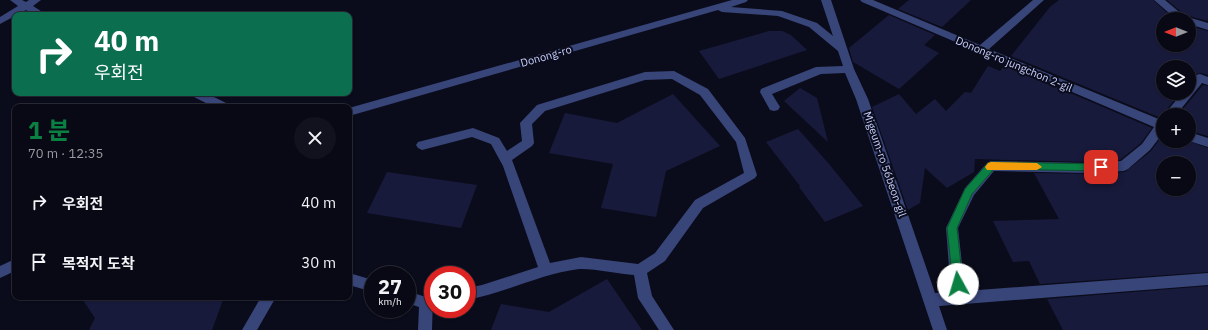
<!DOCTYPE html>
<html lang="ko">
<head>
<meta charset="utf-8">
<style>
  body { margin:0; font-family:"IBM Plex Sans","Noto Sans KR",sans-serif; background:#11121d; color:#f1f3f6; height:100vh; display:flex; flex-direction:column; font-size:15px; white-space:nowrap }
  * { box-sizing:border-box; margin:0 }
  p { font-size:13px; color:#989aa0 }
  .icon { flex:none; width:22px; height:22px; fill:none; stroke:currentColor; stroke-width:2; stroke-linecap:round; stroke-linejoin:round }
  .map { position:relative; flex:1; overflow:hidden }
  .sheet { position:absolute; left:12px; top:104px; width:340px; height:196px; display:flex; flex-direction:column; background:#080914; border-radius:8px; box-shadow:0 1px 3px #0004,0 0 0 1px #292a34 }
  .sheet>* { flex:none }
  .banner { position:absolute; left:12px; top:12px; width:340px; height:84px; border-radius:8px; box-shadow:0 1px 3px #0004,0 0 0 1px #292a34; background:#0b6e4f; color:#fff; overflow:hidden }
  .needle { width:26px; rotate:270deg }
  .fabs { position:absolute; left:1156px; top:12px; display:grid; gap:8px }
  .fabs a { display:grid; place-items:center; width:40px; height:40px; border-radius:50%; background:#080914; box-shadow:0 1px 3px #0004,0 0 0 1px #292a34; font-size:20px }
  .speed { position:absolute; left:364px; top:266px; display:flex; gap:8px; font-size:20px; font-weight:700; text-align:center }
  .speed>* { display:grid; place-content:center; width:52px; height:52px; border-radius:50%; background:#080914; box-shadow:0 1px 3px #0004,0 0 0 1px #292a34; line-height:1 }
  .speed small { font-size:10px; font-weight:400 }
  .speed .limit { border:6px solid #d22; background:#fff; color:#111 }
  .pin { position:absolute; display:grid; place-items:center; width:34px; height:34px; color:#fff; margin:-17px; border-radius:8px; box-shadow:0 2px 6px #0006 }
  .me { position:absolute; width:44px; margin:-22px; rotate:354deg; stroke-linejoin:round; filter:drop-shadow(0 0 3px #0008) }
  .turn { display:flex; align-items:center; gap:14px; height:84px; padding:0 16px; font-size:18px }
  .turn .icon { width:52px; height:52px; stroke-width:2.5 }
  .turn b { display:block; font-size:28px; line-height:34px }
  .round { display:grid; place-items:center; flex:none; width:42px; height:42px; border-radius:21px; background:#11121d }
  .summary { display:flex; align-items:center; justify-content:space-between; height:68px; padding:0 16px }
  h1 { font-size:24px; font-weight:700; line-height:30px; color:#0b8043 }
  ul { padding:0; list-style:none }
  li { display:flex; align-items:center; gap:12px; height:60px; padding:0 16px }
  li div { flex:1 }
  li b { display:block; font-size:15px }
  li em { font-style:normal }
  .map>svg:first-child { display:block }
  .building { fill:#181a3b; fill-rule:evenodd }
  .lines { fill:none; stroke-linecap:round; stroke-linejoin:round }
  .minor { fill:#384579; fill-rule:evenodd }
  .route { fill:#0b8043; stroke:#07532c }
  .slow { fill:#f59e0b }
  .labels { text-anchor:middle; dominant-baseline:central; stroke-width:4; stroke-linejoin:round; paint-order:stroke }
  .street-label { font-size:11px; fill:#c7cefd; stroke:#0b0c1b }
</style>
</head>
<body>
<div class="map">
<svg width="1208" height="330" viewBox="0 0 1208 330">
  <rect width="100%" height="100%" fill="#0b0c1b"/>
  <!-- building -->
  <g class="building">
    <path d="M909,0H971L942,27L898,9Z"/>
    <path d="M1059,0H1153L1174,19H1163V45H1189V26L1208,31V75L1201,73L1196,74L1189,82V67H1163V93H1180L1163,114V118H1161L1011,56L1050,7Z"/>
    <path d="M1167,0H1208V21L1185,15Z"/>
    <path d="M889,15L935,35L924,45L939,53L899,89L853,62L849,48Z"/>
    <path d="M769,31H782L791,35L807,50L719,79L699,51Z"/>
    <path d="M1005,65L1152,128L1141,143L1120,160L1089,162L975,159L974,172L947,188L925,168L920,203L908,210L872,107L899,94L916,114L935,99L946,111L965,92L971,93L988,66L1000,71Z"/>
    <path d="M1203,85L1208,86V136L1189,131V115H1178Z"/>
    <path d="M800,88L817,98L828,142L784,101Z"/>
    <path d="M673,94L720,146L666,171L656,217L601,208L613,164L549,153L565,113L617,123Z"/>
    <path d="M798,129L829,164L863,206L825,222L799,187L800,186L766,142Z"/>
    <path d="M1163,135V141H1188L1208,148V272L1040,284L1029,261L1013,262L993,221L1059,219L1034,173L1089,174L1125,172L1151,151ZM1163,163H1189V189H1163Z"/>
    <path d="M387,172L477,185L461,228L367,213Z"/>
    <path d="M607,279L642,330H491L501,304L549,312Z"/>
    <path d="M1208,286V330H1063L1047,299Z"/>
    <path d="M81,297H224L212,330H89L95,318Z"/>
  </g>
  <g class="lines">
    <!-- minor -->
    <g class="minor">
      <path d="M10,0H22L26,2L29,0H41L33,6L47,15H34L26,10L0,24V17L18,6Z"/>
      <path d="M732,0H748L746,2L731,7L782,11L817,23L833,36L821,0H831L854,69L868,99L935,293L951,292L946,228L965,188L987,163L991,161L1089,163L1121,161L1142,144L1154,127L862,2L860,0H873L980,45L1033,0H1044L989,49L1161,120H1163V133L1150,150L1128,169L1124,171L1089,173L994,171L974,195L958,228L965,291L1208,273V285L939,306L947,330H933L856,99L845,73L821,74L772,94L780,107L778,110L774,111L770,110L760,92L761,89L816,67L843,66L838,51L809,27L778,16L722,12L718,10L349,116V108Z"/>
      <path d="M1154,0H1165L1184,16L1208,23V30L1189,24V19H1176Z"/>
      <path d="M674,71L708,89L745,138L757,175L755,178L703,208L665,261L647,273L652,296L674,330H659L638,298L634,275C620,274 592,268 579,269C540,274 505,293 467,300V288L482,285L538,267L503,166L491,144L472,137L422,150L418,148L416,145L418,142L473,128L499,138L507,151L522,141L520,123L537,105L645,72ZM672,79L700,95L736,142L744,173L695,200L655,253L638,264L581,257L550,263L512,160L532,146L534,143L532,124L545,111L645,80Z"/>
      <path d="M1200,74L1208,77V85L1202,83L1176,115H1164L1182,93H1189V84L1196,75Z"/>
      <path d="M191,93H206L228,104L230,107H214L192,96Z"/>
      <path d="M1189,132L1208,138V147L1189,141Z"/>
      <path d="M15,259V271L0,278V266Z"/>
      <path d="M349,273L373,280V292L349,285Z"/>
      <path d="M407,291L426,297L433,296L432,330H418L419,307L407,303Z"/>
      <path d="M261,297H276L257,330H242Z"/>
    </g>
  </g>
  <!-- route -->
  <path class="route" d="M991,162L1101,164L1105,167L1101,171L994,169L972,194L957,228L963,284L961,287L958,288L954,287L953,284L947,228L965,189L988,163Z"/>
  <!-- slow -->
  <path class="slow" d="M991,162L1037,163L1042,167L1037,170H987L985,167L988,163Z"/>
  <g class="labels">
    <!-- street labels -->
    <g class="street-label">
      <text transform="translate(546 56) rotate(-16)">Donong-ro</text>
      <text transform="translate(1014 64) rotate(23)">Donong-ro jungchon 2-gil</text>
      <text transform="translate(885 164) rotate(71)">Migeum-ro 56beon-gil</text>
    </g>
  </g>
</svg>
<div class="fabs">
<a><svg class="needle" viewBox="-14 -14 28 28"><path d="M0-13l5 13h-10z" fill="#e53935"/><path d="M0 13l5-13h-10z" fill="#989aa0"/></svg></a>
<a><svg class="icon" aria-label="layers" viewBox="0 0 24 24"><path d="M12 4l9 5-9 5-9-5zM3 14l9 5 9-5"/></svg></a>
<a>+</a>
<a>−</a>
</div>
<div class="speed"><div>27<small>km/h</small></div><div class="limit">30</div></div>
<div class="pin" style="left:1101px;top:167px;background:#d93025"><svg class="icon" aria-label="arrive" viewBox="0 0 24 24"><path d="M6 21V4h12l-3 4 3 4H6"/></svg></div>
<svg class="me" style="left:958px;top:284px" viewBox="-20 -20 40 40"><circle r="19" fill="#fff"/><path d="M0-13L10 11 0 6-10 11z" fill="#0b8043"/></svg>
<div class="banner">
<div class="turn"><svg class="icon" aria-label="right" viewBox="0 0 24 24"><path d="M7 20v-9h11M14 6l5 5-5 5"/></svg><div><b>40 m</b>우회전</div></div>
</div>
<section class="sheet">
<div class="summary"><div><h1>1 분</h1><p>70 m · 12:35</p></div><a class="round"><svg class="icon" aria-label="close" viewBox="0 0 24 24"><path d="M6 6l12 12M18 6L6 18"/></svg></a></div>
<ul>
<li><svg class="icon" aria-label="right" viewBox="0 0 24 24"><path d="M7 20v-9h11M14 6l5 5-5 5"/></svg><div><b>우회전</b></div><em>40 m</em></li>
<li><svg class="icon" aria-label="arrive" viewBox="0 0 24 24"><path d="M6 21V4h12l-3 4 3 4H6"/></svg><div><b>목적지 도착</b></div><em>30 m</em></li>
</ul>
</section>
</div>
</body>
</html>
